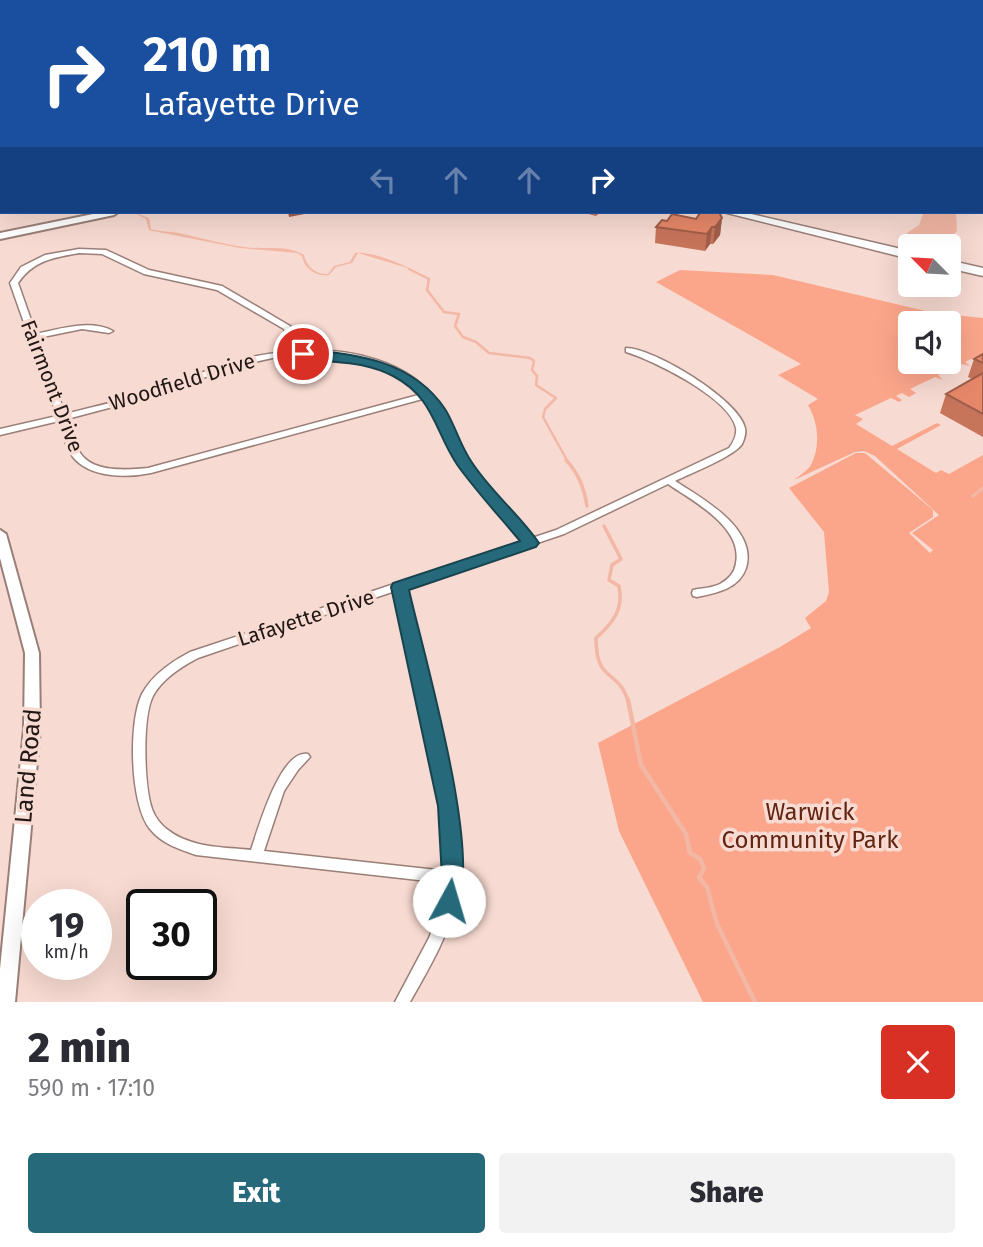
<!DOCTYPE html>
<html lang="en">
<head>
<meta charset="utf-8">
<style>
  body { margin:0; font-family:"Fira Sans",sans-serif; background:#f2f2f3; color:#2b2b33; height:100vh; display:flex; flex-direction:column; font-size:26px; white-space:nowrap }
  * { box-sizing:border-box; margin:0 }
  p { font-size:23px; color:#7c7c81 }
  .icon { flex:none; width:38px; height:38px; fill:none; stroke:currentColor; stroke-width:2; stroke-linecap:round; stroke-linejoin:round }
  .map { position:relative; height:1002px; overflow:hidden }
  .side { display:flex; flex-direction:column; background:#fff; flex:1 }
  .side>* { flex:none }
  .guide { position:absolute; left:0px; top:0px; width:984px; height:214px; box-shadow:0 7px 28px #0002; background:#1a4fa0; color:#fff; overflow:hidden }
  .needle { width:46px; rotate:294deg }
  .fabs { position:absolute; left:898px; top:234px; display:grid; gap:14px }
  .fabs a { display:grid; place-items:center; width:63px; height:63px; border-radius:7px; background:#fff; box-shadow:0 7px 28px #0002; font-size:35px }
  .speed { position:absolute; left:21px; top:889px; display:flex; gap:14px; font-size:35px; font-weight:700; text-align:center }
  .speed>* { display:grid; place-content:center; width:91px; height:91px; border-radius:50%; background:#fff; box-shadow:0 7px 28px #0002; line-height:1 }
  .speed small { font-size:18px; font-weight:400 }
  .speed .limit { border:4px solid #111; border-radius:10px; background:#fff; color:#111 }
  .pin { position:absolute; display:grid; place-items:center; width:60px; height:60px; color:#fff; margin:-30px; border:4px solid #fff; border-radius:50%; box-shadow:0 2px 7px #0007 }
  .me { position:absolute; width:77px; margin:-38px; rotate:6deg; stroke-linejoin:round; filter:drop-shadow(0 0 5px #0008) }
  .turn { display:flex; align-items:center; gap:24px; height:147px; padding:0 28px; font-size:32px }
  .turn .icon { width:91px; height:91px; stroke-width:2.5 }
  .turn b { display:block; font-size:49px; line-height:60px }
  .lanes { display:flex; align-items:center; height:66px; padding:0 28px; background:#0003; justify-content:center; gap:35px; direction:ltr }
  .lanes .off { opacity:.35 }
  .round { display:grid; place-items:center; flex:none; width:74px; height:74px; border-radius:7px; background:#f2f2f3 }
  .head { display:flex; align-items:center; justify-content:space-between; height:119px; padding:0 28px }
  h1 { font-size:42px; font-weight:800; line-height:52px }
  .primary-button { display:flex; gap:14px; margin-top:auto; padding:14px 28px }
  .primary-button a { flex:1; height:80px; border-radius:7px; background:#25697a; color:#fff; font-size:28px; font-weight:800; line-height:80px; text-align:center }
  .primary-button a+a { background:#f2f2f3; color:#2b2b33 }
  .map>svg:first-child { display:block }
  .green { fill:#fba68b; fill-rule:evenodd }
  .water { fill:#f3b7a5 }
  .lines { fill:none; stroke-linecap:round; stroke-linejoin:round }
  .stream-far2 { stroke:#f3b7a5; stroke-width:2.5 }
  .stream-far1 { stroke:#f3b7a5; stroke-width:3.5 }
  .stream { stroke:#f3b7a5; stroke-width:4.5 }
  .street-casing { stroke:#997f77; stroke-width:3 }
  .secondary-casing { stroke:#997f77; stroke-width:4 }
  .highway-casing { stroke:#997f77; stroke-width:3 }
  .street { fill:#fff; fill-rule:evenodd }
  .secondary { fill:#fff; fill-rule:evenodd }
  .highway { fill:#fff; fill-rule:evenodd }
  .wall { fill:#c6745a }
  .shaded-wall { fill:#a15e4a }
  .building { fill:#e68769; stroke:#a15e4a; stroke-width:2 }
  .route { fill:#25697a; stroke:#18444f; stroke-width:2 }
  .labels { text-anchor:middle; dominant-baseline:central; stroke-width:7; stroke-linejoin:round; paint-order:stroke }
  .street-label { font-size:21px; fill:#201613; stroke:#f7dad1 }
  .near-street-label { font-size:24px; fill:#201613; stroke:#f7dad1 }
  .near-park-label { font-size:24px; fill:#612511; stroke:#f7dad1 }
</style>
</head>
<body>
<div class="map">
<svg width="983" height="1002" viewBox="0 0 983 1002">
  <rect width="100%" height="100%" fill="#f7dad1"/>
  <!-- green -->
  <path class="green" d="M680,270L773,275L934,313L983,318V353L965,362L970,366L962,364L938,375L943,380L935,377L910,389L916,393L909,397L902,393L896,396L902,400L899,402L891,398L855,415L863,419L856,424L892,446L937,423L941,425L897,449L936,473L941,470L949,474L983,455V1002H703L619,831L598,743L780,647L811,628L805,618L826,601L829,592L824,532L789,488L856,453H865L933,510V517L909,533L930,553L933,550L912,533L939,515L875,456L864,451L855,452L794,480C799,476 808,470 811,465C821,445 818,422 808,405L818,399L778,375L801,364L656,282ZM910,324H948V362H910Z"/>
  <!-- water -->
  <g class="water">
    <path d="M133,212L149,218L151,229C160,232 169,231 179,233C201,238 222,244 244,247C264,250 287,244 304,255C306,267 317,275 328,274L334,266L350,262L355,253C370,251 397,262 411,269L358,253L352,263L336,267L329,275C317,277 304,269 302,256L297,253L240,248L153,231L149,230L146,219Z"/>
    <path d="M924,212H956L957,231C944,245 924,244 908,236L907,233L919,225Z"/>
  </g>
  <g class="lines">
    <!-- stream-far2 -->
    <path class="stream-far2" d="M409,269L429,279L427,290L444,312L459,314L455,326L463,337L476,342L489,353L530,358L534,361L532,370L537,376L536,385L556,398L545,409L543,417L568,462"/>
    <!-- stream-far1 -->
    <g class="stream-far1">
      <path d="M566,460C579,474 584,488 587,506"/>
      <path d="M973,496L983,488"/>
      <path d="M604,526L621,559L612,565L609,580L619,586C624,609 613,623 596,638C596,684 618,668 628,701"/>
    </g>
    <!-- stream -->
    <path class="stream" d="M628,700L641,765L686,834L690,853L700,859L704,868L699,878L707,887L717,924L755,1002"/>
    <defs>
      <g id="street">
        <path d="M192,0H197L196,2H191Z"/>
        <path d="M829,0L837,2H831Z"/>
        <path d="M879,0H886L883,2H876Z"/>
        <path d="M950,0H966V1L956,2Z"/>
        <path d="M982,58L983,59V63L982,62Z"/>
        <rect x="0" y="131" width="2" height="4"/>
        <rect x="982" y="179" width="1" height="5"/>
        <path d="M79,249L106,250L149,270L222,286L290,326L295,336L294,351C345,347 411,359 440,406C451,424 457,446 469,464C487,490 510,514 532,538L556,530L729,448C733,443 737,435 736,428C730,398 653,360 626,352V348C654,348 739,400 745,428C746,433 744,440 742,444C735,456 689,474 675,481C702,498 758,529 746,568C739,589 716,593 697,597L693,596L692,593L693,590C702,588 712,588 720,584C729,579 735,572 736,563C743,527 693,501 668,484L564,534L405,588C413,631 423,674 434,718C449,776 469,840 456,901C448,937 428,970 410,1002H395L429,938L438,915L445,883L196,855C179,849 162,844 150,829C130,805 128,722 142,694C152,675 171,662 190,652L523,541C501,515 476,490 458,461C446,441 440,418 426,398L151,473C127,478 90,478 73,457C65,448 63,432 59,421L0,435V429L57,416L10,283L21,267L45,255ZM79,253L102,254L144,274L217,290L284,329L287,336L286,352C241,355 202,373 160,388C129,399 97,406 65,414L38,338L82,329L109,333L113,331C90,319 60,329 36,334L18,283C34,260 53,258 79,253ZM303,355C344,356 392,362 422,394L148,468C126,470 91,473 79,451C73,442 71,429 67,419L158,395L232,367L277,357ZM395,591C404,639 415,686 426,733C437,778 450,825 446,871L264,851L284,791L298,770L310,757L308,754C281,748 258,829 251,850C224,847 191,848 168,830C161,825 155,817 152,809C144,786 142,717 153,696C162,679 181,667 198,658Z"/>
      </g>
      <g id="secondary">
        <path d="M103,212H118L114,215L0,239V233Z"/>
        <path d="M0,530L6,534L39,653L40,729L15,1002H0V969L24,729L25,653L0,558Z"/>
      </g>
      <g id="highway">
        <path d="M74,0H87L89,2H75Z"/>
        <path d="M723,212H743L910,251V259Z"/>
        <path d="M948,260L983,268V276L948,268Z"/>
      </g>
    </defs>
    <!-- street casing -->
    <use href="#street" class="street-casing"/>
    <!-- secondary casing -->
    <use href="#secondary" class="secondary-casing"/>
    <!-- highway casing -->
    <use href="#highway" class="highway-casing"/>
    <!-- street -->
    <use href="#street" class="street"/>
    <!-- secondary -->
    <use href="#secondary" class="secondary"/>
    <!-- highway -->
    <use href="#highway" class="highway"/>
  </g>
  <!-- wall -->
  <g class="wall">
    <path d="M581,212H601L596,216Z"/>
    <path d="M722,218L720,235L713,244H710L705,251L655,243L656,227L667,221Z"/>
    <path d="M983,354V437L940,413L946,394L972,379L968,377L974,359Z"/>
  </g>
  <!-- shaded-wall -->
  <g class="shaded-wall">
    <path d="M288,212H310V213L289,217Z"/>
    <path d="M722,218L720,235L713,244L715,227Z"/>
    <path d="M712,227L710,244L705,251L707,234Z"/>
  </g>
  <!-- building -->
  <g class="building">
    <path d="M705,212H719L722,218L715,227H712L707,234L656,227L662,220L667,221L672,214L696,219L700,213Z"/>
    <path d="M983,354V363L974,359Z"/>
    <path d="M983,373V414L946,394Z"/>
  </g>
  <!-- route -->
  <path class="route" d="M303,350C356,353 413,361 445,409C455,425 460,445 471,461C490,491 519,514 539,543L536,547L409,590C424,656 482,853 457,908L449,911L441,908L438,901L442,878L438,806L391,587L393,583L520,541C499,516 477,492 458,466C434,431 435,398 393,376C360,359 331,364 298,357L296,354Z"/>
  <g class="labels">
    <!-- street labels -->
    <g class="street-label">
      <text transform="translate(182 382) rotate(-17)">Woodfield Drive</text>
      <text transform="translate(52 386) rotate(69)">Fairmont Drive</text>
      <text transform="translate(306 618) rotate(-18)">Lafayette Drive</text>
    </g>
    <!-- near-street labels -->
    <g class="near-street-label">
      <text transform="translate(28 766) rotate(-85)">Land Road</text>
    </g>
    <!-- near-park labels -->
    <g class="near-park-label">
      <text x="810" y="812">Warwick<tspan x="810" dy="28">Community Park</tspan></text>
    </g>
  </g>
</svg>
<div class="fabs">
<a><svg class="needle" viewBox="-14 -14 28 28"><path d="M0-13l5 13h-10z" fill="#e53935"/><path d="M0 13l5-13h-10z" fill="#7c7c81"/></svg></a>
<a><svg class="icon" aria-label="sound" viewBox="0 0 24 24"><path d="M4 9h4l5-4v14l-5-4H4zM17 9q2 3 0 6"/></svg></a>
</div>
<div class="speed"><div>19<small>km/h</small></div><div class="limit">30</div></div>
<div class="pin" style="left:303px;top:354px;background:#d93025"><svg class="icon" aria-label="arrive" viewBox="0 0 24 24"><path d="M6 21V4h12l-3 4 3 4H6"/></svg></div>
<svg class="me" style="left:449px;top:901px" viewBox="-20 -20 40 40"><circle r="19" fill="#fff"/><path d="M0-13L10 11 0 6-10 11z" fill="#25697a"/></svg>
<div class="guide">
<div class="turn"><svg class="icon" aria-label="right" viewBox="0 0 24 24"><path d="M7 20v-9h11M14 6l5 5-5 5"/></svg><div><b>210 m</b>Lafayette Drive</div></div>
<div class="lanes"><svg class="icon off" aria-label="left" viewBox="0 0 24 24"><path d="M17 20v-9H6M10 6l-5 5 5 5"/></svg><svg class="icon off" aria-label="ahead" viewBox="0 0 24 24"><path d="M12 20V5M6 11l6-6 6 6"/></svg><svg class="icon off" aria-label="ahead" viewBox="0 0 24 24"><path d="M12 20V5M6 11l6-6 6 6"/></svg><svg class="icon" aria-label="right" viewBox="0 0 24 24"><path d="M7 20v-9h11M14 6l5 5-5 5"/></svg></div>
</div>
</div>
<section class="side">
<div class="head"><div><h1>2 min</h1><p>590 m · 17:10</p></div><a class="round" style="background:#d93025;color:#fff"><svg class="icon" aria-label="close" viewBox="0 0 24 24"><path d="M6 6l12 12M18 6L6 18"/></svg></a></div>
<div class="primary-button"><a>Exit</a><a>Share</a></div>
</section>
</body>
</html>
